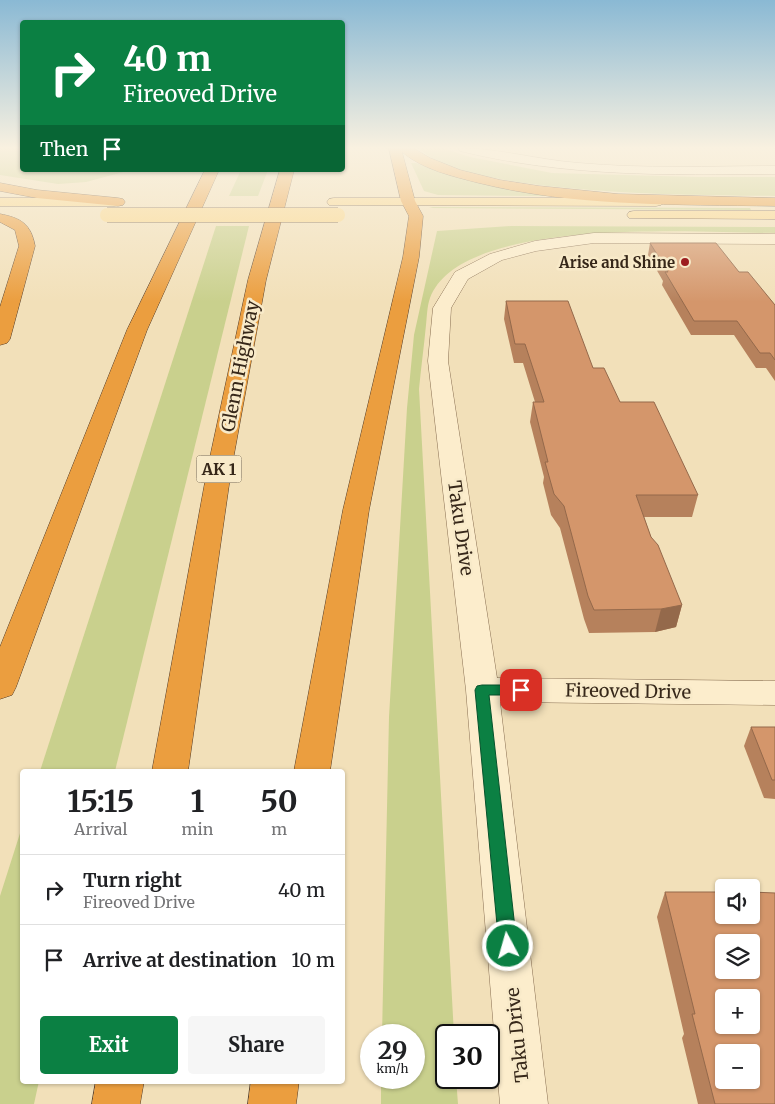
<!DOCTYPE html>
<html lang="en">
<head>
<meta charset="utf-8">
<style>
  body { margin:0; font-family:Merriweather,serif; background:#f6f6f6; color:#202124; height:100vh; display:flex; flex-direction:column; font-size:19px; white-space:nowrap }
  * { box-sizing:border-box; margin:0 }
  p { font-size:16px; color:#757577 }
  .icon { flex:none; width:28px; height:28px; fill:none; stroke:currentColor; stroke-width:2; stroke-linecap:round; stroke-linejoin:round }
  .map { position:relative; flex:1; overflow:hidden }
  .drawer { position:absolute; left:20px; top:769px; width:325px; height:315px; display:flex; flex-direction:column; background:#fff; border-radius:5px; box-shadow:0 1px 4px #0004 }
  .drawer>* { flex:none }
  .banner { position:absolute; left:20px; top:20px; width:325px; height:152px; border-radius:5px; box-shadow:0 1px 4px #0004; background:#0b8043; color:#fff; overflow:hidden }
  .controls { position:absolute; left:715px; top:879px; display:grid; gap:10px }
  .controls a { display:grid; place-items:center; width:45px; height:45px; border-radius:5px; background:#fff; box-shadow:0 1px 4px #0004; font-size:25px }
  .speed { position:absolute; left:360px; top:1024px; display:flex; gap:10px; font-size:25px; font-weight:700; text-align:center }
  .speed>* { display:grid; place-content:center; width:65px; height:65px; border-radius:50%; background:#fff; box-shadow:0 1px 4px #0004; line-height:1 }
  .speed small { font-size:12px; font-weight:400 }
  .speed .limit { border:2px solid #111; border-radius:8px; background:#fff; color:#111 }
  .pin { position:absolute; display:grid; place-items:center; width:42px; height:42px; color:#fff; margin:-21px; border-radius:10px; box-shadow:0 2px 8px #0006 }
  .me { position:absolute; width:55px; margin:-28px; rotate:354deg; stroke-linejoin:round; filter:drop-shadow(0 0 4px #0008) }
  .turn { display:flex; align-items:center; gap:18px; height:105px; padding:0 20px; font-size:22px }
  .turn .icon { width:65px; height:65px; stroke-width:2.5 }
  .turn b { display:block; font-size:35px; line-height:42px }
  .then { display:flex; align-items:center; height:48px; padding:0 20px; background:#0003; gap:10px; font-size:19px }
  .eta { display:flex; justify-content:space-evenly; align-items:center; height:85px; text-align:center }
  .eta b { font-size:30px; font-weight:700; line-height:35px }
  .button { display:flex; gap:10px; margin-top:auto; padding:10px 20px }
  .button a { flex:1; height:58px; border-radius:5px; background:#0b8043; color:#fff; font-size:20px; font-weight:700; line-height:58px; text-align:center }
  .button a+a { background:#f6f6f6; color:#202124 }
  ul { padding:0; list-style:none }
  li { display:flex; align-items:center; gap:15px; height:70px; padding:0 20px; border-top:1px solid #e0e0e0 }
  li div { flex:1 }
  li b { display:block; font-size:19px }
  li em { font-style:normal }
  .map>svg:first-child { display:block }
  .green { fill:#c9d08d }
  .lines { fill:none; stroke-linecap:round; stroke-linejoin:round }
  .minor-casing { stroke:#896f52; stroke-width:1 }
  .major-casing { stroke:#563d28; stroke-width:1 }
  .highway-casing { stroke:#563d28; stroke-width:1 }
  .minor { fill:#fcedcc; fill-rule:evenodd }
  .major { fill:#fad78b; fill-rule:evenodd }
  .highway { fill:#eb9e3f; fill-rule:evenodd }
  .major-bridge-casing { stroke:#563d28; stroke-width:15; stroke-linecap:butt }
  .major-bridge { stroke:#fad78b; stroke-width:14 }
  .wall { fill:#b6815c }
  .shaded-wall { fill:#94694b }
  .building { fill:#d4966b; stroke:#94694b; fill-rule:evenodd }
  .route { fill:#0b8043; stroke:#07532c }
  .poi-dot { fill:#9d1d1f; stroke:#f8eac9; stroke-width:2 }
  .labels { text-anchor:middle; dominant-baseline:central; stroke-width:5; stroke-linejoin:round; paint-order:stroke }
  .far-poi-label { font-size:15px; font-weight:bold; fill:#362719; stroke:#f8eac9; text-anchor:end }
  .shield { fill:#f8eac9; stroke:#70624e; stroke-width:1 }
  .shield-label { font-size:16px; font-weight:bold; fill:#362719 }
  .street-label { font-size:18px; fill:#362719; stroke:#f8eac9 }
</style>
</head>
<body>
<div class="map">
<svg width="775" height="1104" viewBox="0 0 775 1104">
  <rect width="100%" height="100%" fill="#f2e0b9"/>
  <!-- green -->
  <g class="green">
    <path d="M0,148H22V170H131L86,182L58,184L0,175Z"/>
    <path d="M419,148H442L470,157L552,173L698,177H775V196C706,195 462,196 419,148Z"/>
    <path d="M411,163H416C458,178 499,189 543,194V196L438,195L424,191Z"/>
    <path d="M241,170H268L258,196H229Z"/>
    <path d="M433,207L750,208L751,210L429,208Z"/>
    <path d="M216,226H249L115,771H40Z"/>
    <path d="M511,226L775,227V233C701,233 461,215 430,298C427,306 427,317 426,325C424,346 421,368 419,389L454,1035H446V1078H456L458,1104H381V1078H414V1035H382L389,717L407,408L414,335L437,231Z"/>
    <path d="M22,827V1081H39L34,1104H0V896Z"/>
  </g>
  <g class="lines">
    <defs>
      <g id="minor">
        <path d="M458,148C498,148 539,160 579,163C644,169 710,166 775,166V174C668,175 565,177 460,151Z"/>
        <path d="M594,233L775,234V244L594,243L536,251L502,260L468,279L451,308L448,361L497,678L775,681V705L500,702L548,1104H500L466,690L428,361L433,308L455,272L490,254L535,241Z"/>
      </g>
      <g id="major">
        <path d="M0,198H114L119,199L121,202L119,205L114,206H0Z"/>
        <path d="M334,198H656L661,199L663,202L661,205L656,206L329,205L327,202L329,199Z"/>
        <path d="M634,211H775V219L629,218L627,215L629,212Z"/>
      </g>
      <g id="highway">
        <path d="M389,148H413L430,158L460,170L500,180L539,186L618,194L775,198V206C676,204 576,207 479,183C452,176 424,170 402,152L415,201L423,216L419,257L369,510L330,771H294L343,510L403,257L409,216L401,201Z"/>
        <path d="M205,170H219L147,330L16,687L12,695L0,699V647L127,330Z"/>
        <path d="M280,170H294L266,280L231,471L188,771H152L207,471L248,280Z"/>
        <path d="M0,183L37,190L118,198L123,199L125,202L123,205L118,206L37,198L0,191Z"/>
        <path d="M0,214C21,218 31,224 35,246L10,339L7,343L0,345V307L19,246L15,230L0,222Z"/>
        <path d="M96,1081H144L140,1104H92Z"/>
        <path d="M251,1081H299L296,1104H248Z"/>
      </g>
    </defs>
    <!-- minor casing -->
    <use href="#minor" class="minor-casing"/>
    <!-- major casing -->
    <use href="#major" class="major-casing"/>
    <!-- highway casing -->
    <use href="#highway" class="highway-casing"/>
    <!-- minor -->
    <use href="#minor" class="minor"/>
    <!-- major -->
    <use href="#major" class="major"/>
    <!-- highway -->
    <use href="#highway" class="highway"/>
    <defs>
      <path id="major-bridge" d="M107,215H338"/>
    </defs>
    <!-- major-bridge casing -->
    <use href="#major-bridge" class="major-bridge-casing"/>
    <!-- major-bridge -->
    <use href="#major-bridge" class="major-bridge"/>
  </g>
  <!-- wall -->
  <g class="wall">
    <path d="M650,243L739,272L775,305V381L766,368H756L734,335H691L662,285L663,281L648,255Z"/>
    <path d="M506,301L593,368L620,402L698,495L692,517H644L651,537L682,605L676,627L655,632L589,633L584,619L560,528L551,515L543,483L544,477L530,422L533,402H535L523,363H514L504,319Z"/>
    <path d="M751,727H775V799L764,798L744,746Z"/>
    <path d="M665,892L775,1104H698L682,1038L684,1034L657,917Z"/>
  </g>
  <!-- shaded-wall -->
  <path class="shaded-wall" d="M682,605L676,627L655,632L661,609Z"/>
  <!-- building -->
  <g class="building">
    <path d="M650,243H716L739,272H748L775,305V360L770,353H760L737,321H694L665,272H668Z"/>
    <path d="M506,301H568L593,368H604L620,402H654L698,495H636L651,537L658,545L682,605L661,609L594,610L588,596L564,506L554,494L545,462H548L533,402H544L525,344H515Z"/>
    <path d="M751,727H775V780H772Z"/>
    <path d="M665,892H724V915H751V892L775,893V1104H715L692,1014H695ZM724,942H751V970H724ZM724,998H751V1025H724ZM724,1052H751V1080H724Z"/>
  </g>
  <!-- sky -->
  <linearGradient id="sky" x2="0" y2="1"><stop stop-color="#8ab9d4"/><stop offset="0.49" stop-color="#f9f1e0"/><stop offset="1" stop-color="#f9f1e0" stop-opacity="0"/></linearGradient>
  <rect width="775" height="302" fill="url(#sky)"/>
  <!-- route -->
  <path class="route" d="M482,685H521L526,687L528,690L526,693L521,695H489L517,946L514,952L508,954L502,952L499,946L475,690L477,686Z"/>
  <!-- markers -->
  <circle class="poi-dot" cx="685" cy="262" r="5"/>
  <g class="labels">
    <!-- far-poi labels -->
    <g class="far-poi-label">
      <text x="675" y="262">Arise and Shine</text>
    </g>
    <!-- shield labels -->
    <rect class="shield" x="196.5" y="455.5" width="45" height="27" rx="4"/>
    <g class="shield-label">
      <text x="219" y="469">AK 1</text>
    </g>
    <!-- street labels -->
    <g class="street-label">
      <text transform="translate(240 366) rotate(-79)">Glenn Highway</text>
      <text transform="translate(461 528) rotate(82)">Taku Drive</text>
      <text transform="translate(628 691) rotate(1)">Fireoved Drive</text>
      <text transform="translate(517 1035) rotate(-96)">Taku Drive</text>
    </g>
  </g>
</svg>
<div class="controls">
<a><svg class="icon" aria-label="sound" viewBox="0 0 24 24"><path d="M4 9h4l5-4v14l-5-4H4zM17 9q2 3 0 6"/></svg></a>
<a><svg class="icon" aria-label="layers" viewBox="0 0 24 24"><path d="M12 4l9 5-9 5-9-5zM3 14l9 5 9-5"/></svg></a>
<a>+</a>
<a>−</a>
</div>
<div class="speed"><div>29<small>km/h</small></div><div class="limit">30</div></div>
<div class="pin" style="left:521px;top:690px;background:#d93025"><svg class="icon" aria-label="arrive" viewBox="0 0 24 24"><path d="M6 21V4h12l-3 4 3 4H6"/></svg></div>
<svg class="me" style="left:508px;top:946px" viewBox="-20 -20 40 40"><circle r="17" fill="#0b8043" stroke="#fff" stroke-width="3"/><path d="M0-11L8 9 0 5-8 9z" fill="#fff"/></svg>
<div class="banner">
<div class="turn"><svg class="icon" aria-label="right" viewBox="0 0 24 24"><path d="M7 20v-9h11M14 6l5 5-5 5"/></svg><div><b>40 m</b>Fireoved Drive</div></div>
<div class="then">Then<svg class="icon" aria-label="arrive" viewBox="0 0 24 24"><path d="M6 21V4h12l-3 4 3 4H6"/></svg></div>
</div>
<section class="drawer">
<div class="eta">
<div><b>15:15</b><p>Arrival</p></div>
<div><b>1</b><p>min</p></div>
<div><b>50</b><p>m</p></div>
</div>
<ul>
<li><svg class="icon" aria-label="right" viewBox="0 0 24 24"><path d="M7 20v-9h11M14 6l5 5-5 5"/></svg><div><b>Turn right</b><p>Fireoved Drive</p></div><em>40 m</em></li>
<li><svg class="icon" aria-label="arrive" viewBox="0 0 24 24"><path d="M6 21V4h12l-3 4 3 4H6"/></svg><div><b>Arrive at destination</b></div><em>10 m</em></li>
</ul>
<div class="button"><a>Exit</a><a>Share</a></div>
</section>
</div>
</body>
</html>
